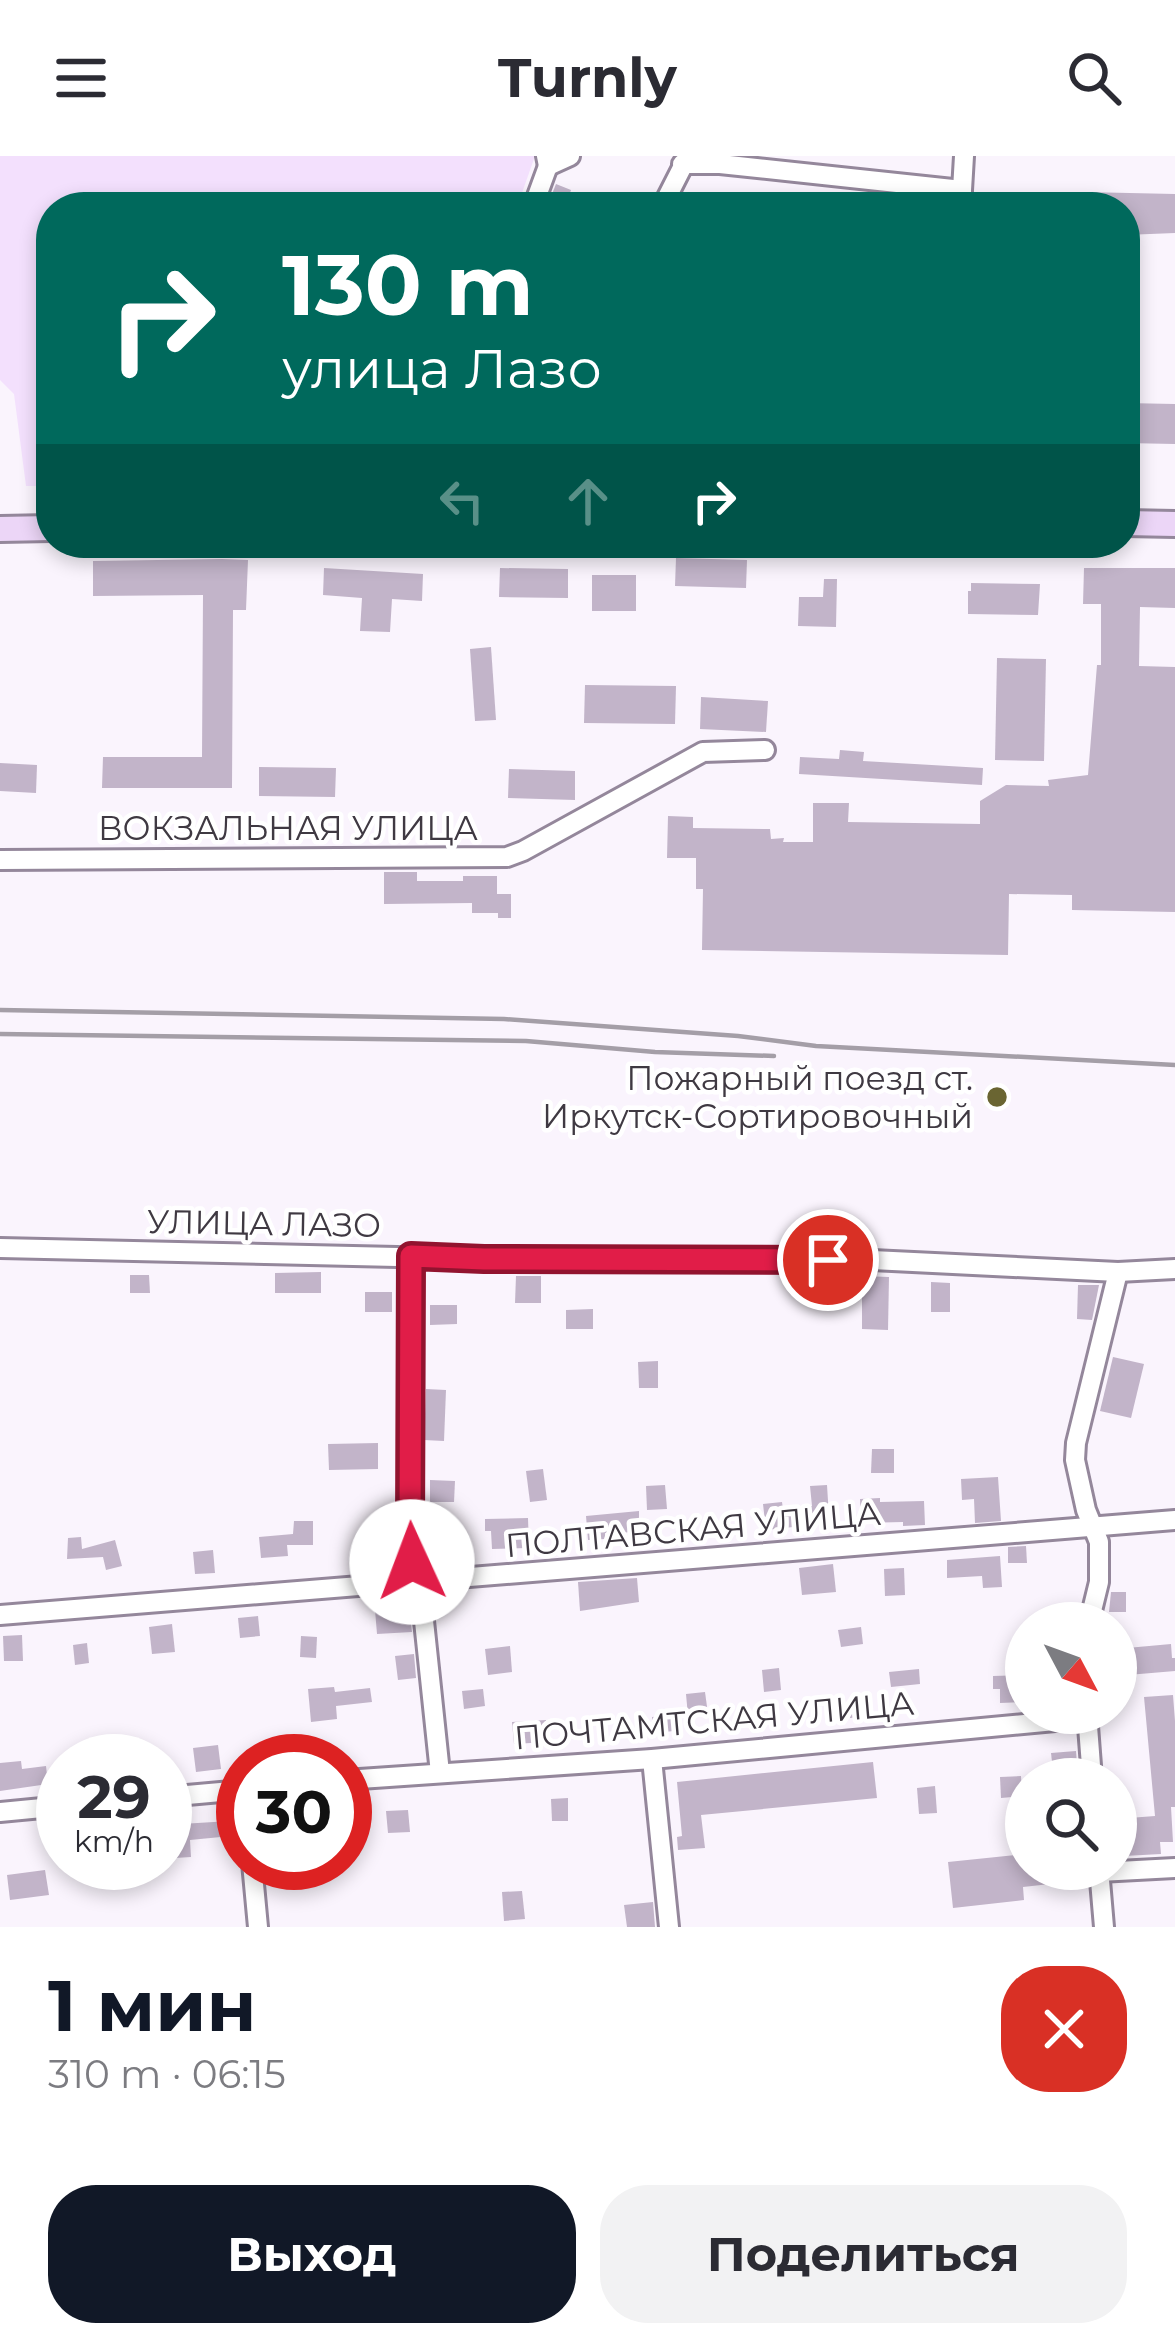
<!DOCTYPE html>
<html lang="ru">
<head>
<meta charset="utf-8">
<style>
  body { margin:0; font-family:Montserrat,sans-serif; background:#f2f2f3; color:#2b2b33; height:100vh; display:flex; flex-direction:column; font-size:45px; white-space:nowrap }
  * { box-sizing:border-box; margin:0 }
  p { font-size:39px; color:#7c7c81 }
  .icon { flex:none; width:66px; height:66px; fill:none; stroke:currentColor; stroke-width:2; stroke-linecap:round; stroke-linejoin:round }
  .map { position:relative; height:1771px; overflow:hidden }
  .panel { display:flex; flex-direction:column; background:#fff; flex:1 }
  .panel>* { flex:none }
  .top-card { position:absolute; left:36px; top:36px; width:1104px; height:366px; border-radius:48px; box-shadow:0 6px 18px #0003; background:#00695c; color:#fff; overflow:hidden }
  .needle { width:78px; rotate:131deg }
  .tools { position:absolute; left:1005px; top:1446px; display:grid; gap:24px }
  .tools a { display:grid; place-items:center; width:132px; height:132px; border-radius:50%; background:#fff; box-shadow:0 6px 18px #0003; font-size:60px }
  .speed { position:absolute; left:36px; top:1578px; display:flex; gap:24px; font-size:60px; font-weight:700; text-align:center }
  .speed>* { display:grid; place-content:center; width:156px; height:156px; border-radius:50%; background:#fff; box-shadow:0 6px 18px #0003; line-height:1 }
  .speed small { font-size:30px; font-weight:400 }
  .speed .limit { border:18px solid #d22; background:#fff; color:#111 }
  .pin { position:absolute; display:grid; place-items:center; width:102px; height:102px; color:#fff; margin:-51px; border:6px solid #fff; border-radius:50%; box-shadow:0 3px 12px #0007 }
  .me { position:absolute; width:132px; margin:-66px; rotate:358deg; stroke-linejoin:round; filter:drop-shadow(0 0 9px #0008) }
  .turn { display:flex; align-items:center; gap:42px; height:252px; padding:0 48px; font-size:54px }
  .turn .icon { width:156px; height:156px; stroke-width:2.5 }
  .turn b { display:block; font-size:84px; line-height:102px }
  .lanes { display:flex; align-items:center; height:114px; padding:0 48px; background:#0003; justify-content:center; gap:60px; direction:ltr }
  .lanes .off { opacity:.35 }
  .round { display:grid; place-items:center; flex:none; width:126px; height:126px; border-radius:48px; background:#f2f2f3 }
  .head { display:flex; align-items:center; justify-content:space-between; height:204px; padding:0 48px }
  h1 { font-size:72px; font-weight:700; line-height:90px; color:#111827 }
  .action { display:flex; gap:24px; margin-top:auto; padding:24px 48px }
  .action a { flex:1; height:138px; border-radius:48px; background:#111827; color:#fff; font-size:48px; font-weight:700; line-height:138px; text-align:center }
  .action a+a { background:#f2f2f3; color:#2b2b33 }
  header { display:flex; justify-content:space-between; align-items:center; height:156px; padding:0 48px; background:#fff; font-size:54px; font-weight:700 }
  .map>svg:first-child { display:block }
  .green { fill:#f3e0fd }
  .building { fill:#c2b4c9 }
  .lines { fill:none; stroke-linecap:round; stroke-linejoin:round }
  .street-casing { stroke:#94879b; stroke-width:24 }
  .secondary-casing { stroke:#94879b; stroke-width:30 }
  .street { stroke:#fff; stroke-width:18 }
  .secondary { stroke:#ecd6f7; stroke-width:24 }
  .rail { stroke:#a49ea7; stroke-width:4.5 }
  .route-casing { stroke:#92132f; stroke-width:30 }
  .route { stroke:#e11d48; stroke-width:21 }
  .poi-dot { fill:#6a6532; stroke:#fff; stroke-width:4.5 }
  .labels { text-anchor:middle; dominant-baseline:central; stroke-width:9; stroke-linejoin:round; paint-order:stroke }
  .street-label { font-size:33px; fill:#3f3942; stroke:#fff }
  .poi-label { font-size:33px; fill:#3f3942; stroke:#fff; text-anchor:end }
</style>
</head>
<body>
<header><svg class="icon" aria-label="menu" viewBox="0 0 24 24"><path d="M4 6h16M4 12h16M4 18h16"/></svg>Turnly<svg class="icon" aria-label="search" viewBox="0 0 24 24"><circle cx="10" cy="10" r="6"/><path d="M15 15l6 6"/></svg></header>
<div class="map">
<svg width="1175" height="1771" viewBox="0 0 1175 1771">
  <rect width="100%" height="100%" fill="#faf4fd"/>
  <!-- green -->
  <path class="green" d="M0,0H535L517,51H51V330H26L14,238L0,224Z"/>
  <!-- building -->
  <g class="building">
    <path d="M556,28L571,34L565,51H547Z"/>
    <path d="M1084,36L1175,38V77L1125,79V51H1084Z"/>
    <path d="M1125,247L1175,248V288L1125,287Z"/>
    <path d="M676,402L747,404L746,432L675,430Z"/>
    <path d="M222,403L248,404L246,454H233L232,632H102L103,601H202L203,439L93,440V405Z"/>
    <path d="M324,412L423,418L422,445L392,443L390,476L360,475L362,442L323,439Z"/>
    <path d="M500,412L568,413V442L499,441Z"/>
    <path d="M1084,412H1175V452L1140,451L1139,510L1175,511V756L1072,754V739L1009,738L1008,799L702,794L703,733H696V702H667L668,660L693,661V672L770,673L771,683L784,682L783,686H813V647H849L848,666L980,668V645L1006,629L1049,630L1048,624L1088,619L1097,509H1101V448H1083Z"/>
    <rect x="592" y="419" width="44" height="36"/>
    <path d="M824,423H837L836,471L798,470L799,441H823Z"/>
    <path d="M971,427L1040,428L1038,459L968,458V435H971Z"/>
    <path d="M491,491L496,564L475,565L470,493Z"/>
    <path d="M997,502L1046,503L1044,605L995,604Z"/>
    <path d="M585,529L676,530L675,568L584,567Z"/>
    <path d="M701,541L768,545L766,576L700,573Z"/>
    <path d="M840,594L864,596L863,605L983,612L982,629L799,618L800,601L839,603Z"/>
    <path d="M0,607L37,609L36,637L0,635Z"/>
    <path d="M259,611L336,612L335,641L259,640Z"/>
    <path d="M509,613L575,615V644L508,642Z"/>
    <path d="M384,716H417V725H463V720H497V738H511V762H498V757H472V747L384,748Z"/>
    <path d="M321,1116V1137H275V1117Z"/>
    <path d="M130,1119H149L150,1137H130Z"/>
    <path d="M516,1120H541V1147H515Z"/>
    <path d="M862,1120L889,1121L888,1174L862,1173Z"/>
    <path d="M931,1126L950,1127V1156H931Z"/>
    <path d="M1078,1129H1099L1092,1164L1077,1163Z"/>
    <rect x="365" y="1136" width="27" height="20"/>
    <path d="M430,1149H457V1168L430,1169Z"/>
    <path d="M593,1153V1173H566V1154Z"/>
    <path d="M1113,1201L1144,1208L1131,1262L1100,1255Z"/>
    <path d="M658,1205V1232H639L638,1206Z"/>
    <path d="M426,1233L446,1234L444,1285L424,1284Z"/>
    <path d="M378,1287V1313L329,1314L328,1288Z"/>
    <path d="M872,1293H894V1317H871Z"/>
    <path d="M543,1313L547,1344L530,1346L526,1315Z"/>
    <path d="M998,1321L1001,1365L975,1367L974,1343L962,1344L961,1323Z"/>
    <path d="M430,1324L455,1325L454,1346H430Z"/>
    <path d="M665,1329L667,1353L647,1354L646,1330Z"/>
    <path d="M827,1329L829,1361L792,1363L793,1371L766,1374L763,1348L782,1346L783,1353L812,1350L810,1330Z"/>
    <path d="M880,1342V1346L924,1345L925,1369L903,1370V1366L861,1367L860,1343Z"/>
    <path d="M639,1355V1376L605,1377V1383L588,1384L586,1360Z"/>
    <path d="M528,1362L529,1392L492,1393L491,1375H485V1363Z"/>
    <path d="M294,1365H313V1389H287L288,1400L261,1402L259,1381L293,1378Z"/>
    <path d="M361,1373L395,1375L392,1406L374,1404L375,1391L360,1389Z"/>
    <path d="M81,1381L82,1393L115,1384L122,1410L106,1414L103,1401L67,1403L68,1382Z"/>
    <path d="M1026,1390L1027,1407H1008V1391Z"/>
    <path d="M213,1394L215,1417L195,1418L193,1396Z"/>
    <path d="M1000,1400L1002,1431L983,1432L982,1420L947,1422V1404Z"/>
    <path d="M833,1408L836,1436L802,1439L799,1412Z"/>
    <path d="M904,1412L905,1439L885,1440L884,1413Z"/>
    <path d="M637,1422L639,1446L580,1455L578,1426Z"/>
    <path d="M1111,1436H1126V1456H1109Z"/>
    <path d="M409,1451L412,1476L377,1478L375,1454Z"/>
    <path d="M258,1460L260,1480L240,1482L238,1462Z"/>
    <path d="M172,1468L175,1496L152,1498L149,1471Z"/>
    <path d="M861,1471L863,1488L841,1491L838,1474Z"/>
    <path d="M22,1479L23,1505H4L3,1480Z"/>
    <path d="M301,1480L317,1481L316,1502L300,1501Z"/>
    <path d="M87,1487L89,1507L75,1509L73,1489Z"/>
    <path d="M1171,1488L1172,1502H1175V1515L1116,1520V1493Z"/>
    <path d="M510,1490L512,1516L488,1519L485,1493Z"/>
    <path d="M414,1498L416,1522L398,1524L395,1500Z"/>
    <path d="M779,1512L781,1534L764,1536L762,1514Z"/>
    <path d="M919,1513L920,1528L891,1531L889,1516Z"/>
    <path d="M1022,1519L1023,1546L1000,1547V1533H993V1520Z"/>
    <path d="M334,1531L335,1536L370,1532L372,1546L336,1550L337,1563L311,1566L308,1533Z"/>
    <path d="M483,1533L485,1550L464,1553L462,1535Z"/>
    <path d="M705,1536L708,1558L688,1560L686,1538Z"/>
    <path d="M1173,1539L1175,1565V1651H1171L1173,1686H1160L1161,1698L1124,1700L1123,1691L1116,1692V1663L1155,1660L1144,1541Z"/>
    <path d="M867,1542L869,1560L850,1562L848,1544Z"/>
    <path d="M673,1559L674,1575L654,1577L652,1561Z"/>
    <path d="M546,1564L547,1586L514,1588L512,1566Z"/>
    <path d="M218,1589L221,1613L196,1616L193,1592Z"/>
    <path d="M285,1589L287,1605H268L266,1591Z"/>
    <path d="M1076,1595L1078,1622L1054,1623L1051,1597Z"/>
    <path d="M21,1605L22,1613L46,1610L48,1628L0,1635V1607Z"/>
    <path d="M873,1606L877,1642L701,1659L705,1692L678,1694L677,1681L682,1680L677,1626Z"/>
    <path d="M1021,1620L1022,1640L1001,1642L1000,1621Z"/>
    <path d="M935,1630L937,1657L919,1658L917,1632Z"/>
    <path d="M568,1642V1665H552L551,1643Z"/>
    <path d="M358,1651L361,1670L345,1671V1652Z"/>
    <path d="M408,1654L410,1676L388,1677L386,1655Z"/>
    <path d="M230,1665L231,1680L190,1684L191,1701L175,1702L173,1682L166,1683L165,1669Z"/>
    <path d="M1026,1698V1713H1086V1724L1023,1731L1024,1744L953,1752L948,1706Z"/>
    <path d="M45,1714L49,1739L10,1744L7,1719Z"/>
    <path d="M522,1735L525,1763L504,1765L502,1736Z"/>
    <path d="M653,1746L655,1771H627L624,1749Z"/>
  </g>
  <g class="lines">
    <defs>
      <g id="street">
        <path d="M546,0L548,10L570,0"/>
        <path d="M682,8H720L962,34"/>
        <path d="M533,51L548,10"/>
        <path d="M662,51L688,0"/>
        <path d="M961,51L964,0"/>
        <path d="M0,704L507,701L523,695L703,596L765,594"/>
        <path d="M0,1092L485,1103L872,1104L1118,1116L1175,1113"/>
        <path d="M411,1100L409,1379L412,1405L420,1427L440,1617"/>
        <path d="M0,1459L1175,1364"/>
        <path d="M1089,1467L1099,1426V1386L1086,1354L1075,1304L1076,1287L1118,1116"/>
        <path d="M1087,1557L1092,1623"/>
        <path d="M652,1603L669,1771"/>
        <path d="M345,1624L652,1603L1087,1562"/>
        <path d="M165,1641L243,1634"/>
        <path d="M0,1656L63,1650"/>
        <path d="M252,1707L258,1771"/>
        <path d="M1099,1713L1104,1771"/>
        <path d="M1099,1716L1175,1712"/>
      </g>
      <g id="secondary">
        <path d="M1125,367L1175,368"/>
        <path d="M0,373L51,372"/>
      </g>
    </defs>
    <!-- street casing -->
    <use href="#street" class="street-casing"/>
    <!-- secondary casing -->
    <use href="#secondary" class="secondary-casing"/>
    <!-- street -->
    <use href="#street" class="street"/>
    <!-- secondary -->
    <use href="#secondary" class="secondary"/>
    <!-- rail -->
    <g class="rail">
      <path d="M0,854L504,863L738,880L816,890L1175,909"/>
      <path d="M0,878L526,885L655,896L774,900"/>
    </g>
  </g>
  <g class="lines">
    <defs>
      <path id="route" d="M412,1406L410,1379L411,1100L484,1103L828,1104"/>
    </defs>
    <!-- route casing -->
    <use href="#route" class="route-casing"/>
    <!-- route -->
    <use href="#route" class="route"/>
  </g>
  <!-- markers -->
  <circle class="poi-dot" cx="997" cy="941" r="12"/>
  <g class="labels">
    <!-- street labels -->
    <g class="street-label">
      <text x="288" y="672">ВОКЗАЛЬНАЯ УЛИЦА</text>
      <text transform="translate(264 1067) rotate(1)">УЛИЦА ЛАЗО</text>
      <text transform="translate(693 1373) rotate(-5)">ПОЛТАВСКАЯ УЛИЦА</text>
      <text transform="translate(714 1564) rotate(-5)">ПОЧТАМТСКАЯ УЛИЦА</text>
    </g>
    <!-- poi labels -->
    <g class="poi-label">
      <text x="973" y="922">Пожарный поезд ст.<tspan x="973" dy="38">Иркутск-Сортировочный</tspan></text>
    </g>
  </g>
</svg>
<div class="tools">
<a><svg class="needle" viewBox="-14 -14 28 28"><path d="M0-13l5 13h-10z" fill="#e53935"/><path d="M0 13l5-13h-10z" fill="#7c7c81"/></svg></a>
<a><svg class="icon" aria-label="search" viewBox="0 0 24 24"><circle cx="10" cy="10" r="6"/><path d="M15 15l6 6"/></svg></a>
</div>
<div class="speed"><div>29<small>km/h</small></div><div class="limit">30</div></div>
<div class="pin" style="left:828px;top:1104px;background:#d93025"><svg class="icon" aria-label="arrive" viewBox="0 0 24 24"><path d="M6 21V4h12l-3 4 3 4H6"/></svg></div>
<svg class="me" style="left:412px;top:1406px" viewBox="-20 -20 40 40"><circle r="19" fill="#fff"/><path d="M0-13L10 11 0 6-10 11z" fill="#e11d48"/></svg>
<div class="top-card">
<div class="turn"><svg class="icon" aria-label="right" viewBox="0 0 24 24"><path d="M7 20v-9h11M14 6l5 5-5 5"/></svg><div><b>130 m</b>улица Лазо</div></div>
<div class="lanes"><svg class="icon off" aria-label="left" viewBox="0 0 24 24"><path d="M17 20v-9H6M10 6l-5 5 5 5"/></svg><svg class="icon off" aria-label="ahead" viewBox="0 0 24 24"><path d="M12 20V5M6 11l6-6 6 6"/></svg><svg class="icon" aria-label="right" viewBox="0 0 24 24"><path d="M7 20v-9h11M14 6l5 5-5 5"/></svg></div>
</div>
</div>
<section class="panel">
<div class="head"><div><h1>1 мин</h1><p>310 m · 06:15</p></div><a class="round" style="background:#d93025;color:#fff"><svg class="icon" aria-label="close" viewBox="0 0 24 24"><path d="M6 6l12 12M18 6L6 18"/></svg></a></div>
<div class="action"><a>Выход</a><a>Поделиться</a></div>
</section>
</body>
</html>
